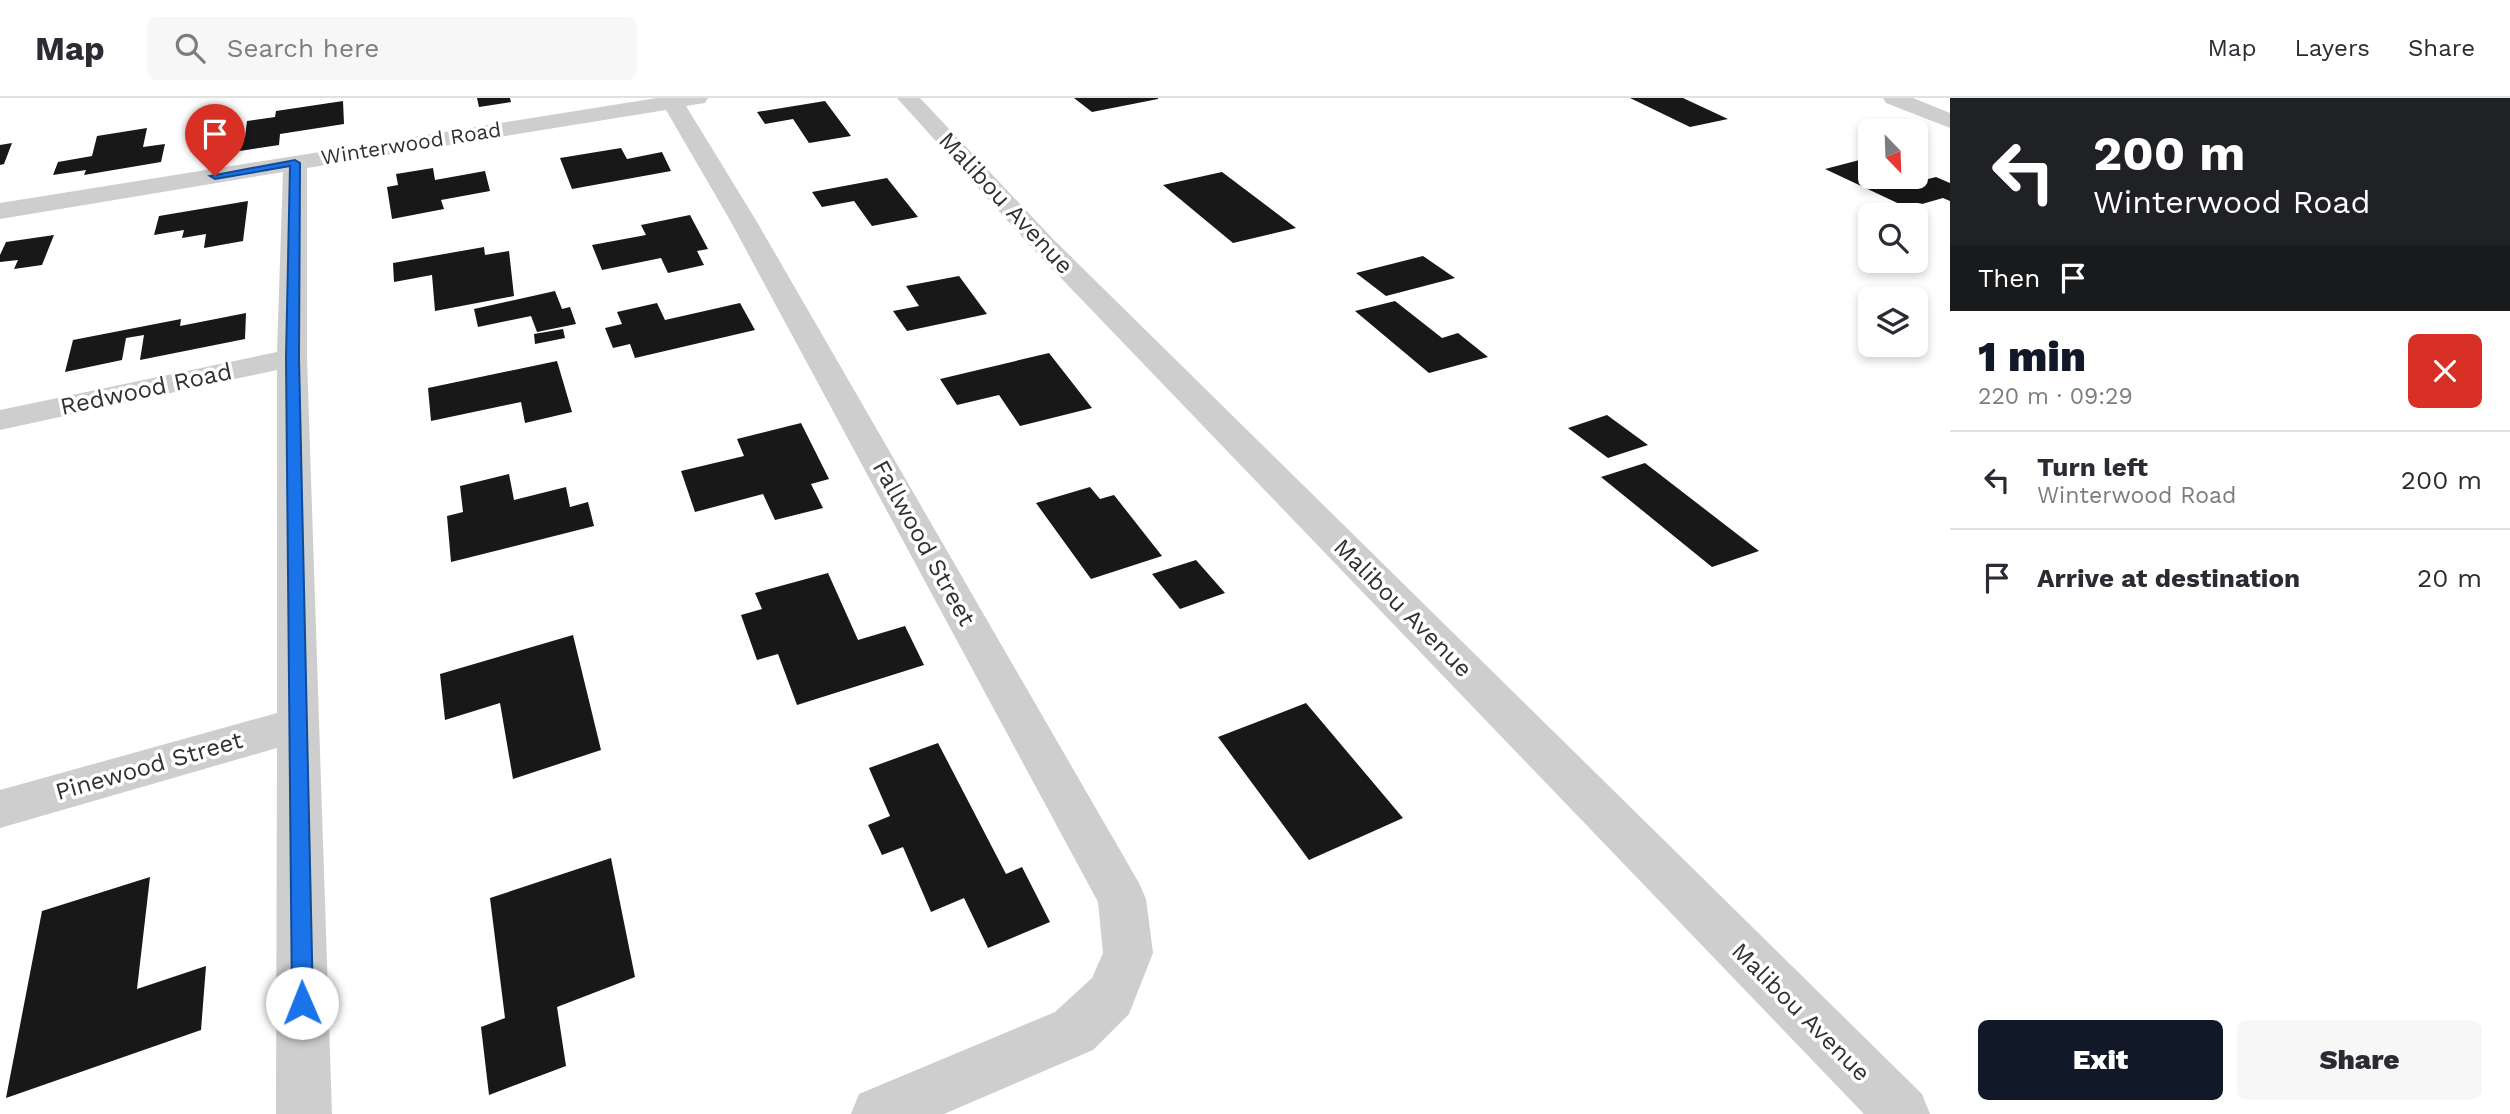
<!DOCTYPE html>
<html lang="en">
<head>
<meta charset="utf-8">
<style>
  body { margin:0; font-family:"Work Sans",sans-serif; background:#f7f7f7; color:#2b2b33; height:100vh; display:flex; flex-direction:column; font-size:26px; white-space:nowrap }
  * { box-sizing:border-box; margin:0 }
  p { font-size:23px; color:#7c7c81 }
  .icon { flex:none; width:38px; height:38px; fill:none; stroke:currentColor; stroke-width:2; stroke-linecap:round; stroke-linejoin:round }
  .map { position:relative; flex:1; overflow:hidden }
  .panel { display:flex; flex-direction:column; background:#fff; width:560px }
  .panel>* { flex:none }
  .top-card { background:#202124; color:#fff; overflow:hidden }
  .needle { width:46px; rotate:157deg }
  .tools { position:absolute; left:1858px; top:21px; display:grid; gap:14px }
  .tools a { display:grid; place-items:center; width:70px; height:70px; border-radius:10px; background:#fff; box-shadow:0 4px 10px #0003; font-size:35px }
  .pin { position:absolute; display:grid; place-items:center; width:60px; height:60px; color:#fff; margin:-72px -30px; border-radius:50% 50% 50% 0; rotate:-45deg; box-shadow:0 0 7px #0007 }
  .pin .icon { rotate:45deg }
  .me { position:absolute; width:77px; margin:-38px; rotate:359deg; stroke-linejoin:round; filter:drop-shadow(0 0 5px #0008) }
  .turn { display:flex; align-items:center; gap:24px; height:147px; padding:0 28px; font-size:32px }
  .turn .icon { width:91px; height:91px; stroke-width:2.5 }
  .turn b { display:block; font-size:49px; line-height:60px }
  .then { display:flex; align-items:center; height:66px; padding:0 28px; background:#0003; gap:14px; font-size:26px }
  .round { display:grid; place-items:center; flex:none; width:74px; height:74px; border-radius:10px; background:#f7f7f7 }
  .summary { display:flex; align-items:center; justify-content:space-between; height:119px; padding:0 28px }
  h1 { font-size:42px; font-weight:800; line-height:52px; color:#111827 }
  .cta { display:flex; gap:14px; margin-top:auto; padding:14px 28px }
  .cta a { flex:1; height:80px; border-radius:10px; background:#111827; color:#fff; font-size:28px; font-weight:800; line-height:80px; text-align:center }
  .cta a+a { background:#f7f7f7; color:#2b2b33 }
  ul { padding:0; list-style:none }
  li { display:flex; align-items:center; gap:21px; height:98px; padding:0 28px; border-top:2px solid #e1e1e2 }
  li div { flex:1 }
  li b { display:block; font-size:26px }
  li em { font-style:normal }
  header { display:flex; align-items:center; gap:42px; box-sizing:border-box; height:98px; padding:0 35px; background:#fff; border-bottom:2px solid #e1e1e2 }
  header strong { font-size:33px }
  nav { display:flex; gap:38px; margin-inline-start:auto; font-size:24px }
  .search { width:490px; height:63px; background:#f7f7f7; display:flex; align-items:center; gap:18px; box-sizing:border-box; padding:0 24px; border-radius:10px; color:#7c7c81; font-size:26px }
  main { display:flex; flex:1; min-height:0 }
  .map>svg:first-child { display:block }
  .building { fill:#181818 }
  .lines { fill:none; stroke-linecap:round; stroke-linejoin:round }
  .minor { fill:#cecece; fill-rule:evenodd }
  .route { fill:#1a73e8; stroke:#114b97; stroke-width:2 }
  .labels { text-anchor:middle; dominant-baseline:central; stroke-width:7; stroke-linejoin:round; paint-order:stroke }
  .far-street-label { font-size:21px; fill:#313131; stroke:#fff }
  .street-label { font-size:24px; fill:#313131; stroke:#fff }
</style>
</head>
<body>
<header>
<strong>Map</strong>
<div class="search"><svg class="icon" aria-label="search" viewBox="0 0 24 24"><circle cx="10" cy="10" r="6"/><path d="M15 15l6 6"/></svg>Search here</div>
<nav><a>Map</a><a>Layers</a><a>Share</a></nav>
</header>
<main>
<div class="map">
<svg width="1950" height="1016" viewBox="0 0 1950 1016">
  <rect width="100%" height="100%" fill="#fff"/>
  <!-- building -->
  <g class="building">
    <path d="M477,0H510L511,4L479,9Z"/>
    <path d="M1074,0H1158V1L1092,14Z"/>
    <path d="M1630,0H1683L1728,21L1690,29Z"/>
    <path d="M343,3L344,26L280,36L279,47L220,56L222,43L245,39L247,23L275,19L276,13Z"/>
    <path d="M825,3L851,38L809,45L793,21L765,26L757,14Z"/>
    <path d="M147,30L143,49L165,46L161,64L84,77L86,72L53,77L58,64L92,58L97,38Z"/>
    <path d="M12,45L4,66L0,67V47Z"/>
    <path d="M621,50L627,61L662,54L671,73L572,91L560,60Z"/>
    <path d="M1871,59V79H1916V76L1928,81L1936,79L1950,85V103L1943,100L1908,110L1825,71Z"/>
    <path d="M433,70L435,82L485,73L490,93L441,102L444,111L392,121L387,89L398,87L396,76Z"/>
    <path d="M1222,74L1296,130L1233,145L1163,87Z"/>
    <path d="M887,80L918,119L872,128L854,103L822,109L812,94Z"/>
    <path d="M248,103L243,143L204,150L206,136L182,140L184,132L154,137L159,118Z"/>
    <path d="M690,117L708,151L697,153L704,167L668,175L661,160L602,172L592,147L646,137L641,127Z"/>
    <path d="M54,137L42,167L14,171L18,162L0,164V157L6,144Z"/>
    <path d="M484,149L485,157L509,153L514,198L435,213L432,177L394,184L393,165Z"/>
    <path d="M1423,158L1455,180L1386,198L1356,175Z"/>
    <path d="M959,178L987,216L907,233L893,213L919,208L906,188Z"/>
    <path d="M555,193L562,211L570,209L576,226L537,234L531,218L478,229L474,211Z"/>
    <path d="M1395,203L1442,240L1458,235L1488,259L1429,275L1355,213Z"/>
    <path d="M657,205L665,222L740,205L755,232L635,260L630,246L613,250L605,230L622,226L617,214Z"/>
    <path d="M246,215L245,241L140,262L144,237L126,240L122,262L65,274L73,242L181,221L180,228Z"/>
    <path d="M563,231L565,240L535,246L534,236Z"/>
    <path d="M1049,255L1092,310L1020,328L999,297L957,307L940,281Z"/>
    <path d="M557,263L572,314L525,325L521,304L431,323L428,290Z"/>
    <path d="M1607,317L1648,347L1608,360L1568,330Z"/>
    <path d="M801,325L829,381L811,386L823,410L775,422L763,396L695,414L681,373L744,358L737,341Z"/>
    <path d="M1645,365L1759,453L1712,469L1601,379Z"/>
    <path d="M509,376L514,402L566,389L570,409L588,404L594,428L451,464L447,418L463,414L460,388Z"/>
    <path d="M1090,389L1100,401L1114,397L1162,458L1091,481L1036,405Z"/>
    <path d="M1196,462L1225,495L1180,511L1152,476Z"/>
    <path d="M828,475L858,542L905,528L924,567L797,607L778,556L757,562L741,517L762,511L755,495Z"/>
    <path d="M573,537L601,652L513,681L500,605L445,622L440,576Z"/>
    <path d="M1306,605L1403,720L1309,762L1218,639Z"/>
    <path d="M938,645L1006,776L1022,769L1050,824L988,850L964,800L931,814L903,749L882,757L868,727L890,718L869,670Z"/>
    <path d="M611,760L635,879L557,909L566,968L489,997L481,929L505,920L490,800Z"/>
    <path d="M150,779L137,891L206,868L201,932L6,1000L42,813Z"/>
  </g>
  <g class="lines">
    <!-- minor -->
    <g class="minor">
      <path d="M657,0H708L705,5L686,8L757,124L1139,785L1146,801L1153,855L1129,916L1093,952L944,1016H851L859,996L1055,914L1092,880L1103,855L1098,804L731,124L666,12L307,70V260L332,1016H276L277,650L0,730V692L277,615V272L0,332V312L277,254L283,74L0,121V105Z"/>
      <path d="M897,0H920L1053,141L1922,996L1930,1016H1864L1035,153Z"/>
      <path d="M1883,0H1913L1950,15V30L1886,5Z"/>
    </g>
  </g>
  <!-- route -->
  <path class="route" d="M295,62L300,65L299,260L313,905L310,912L302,915L295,912L292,905L286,260L290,68L215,81L210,78Z"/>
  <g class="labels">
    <!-- far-street labels -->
    <g class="far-street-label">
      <text transform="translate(411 45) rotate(-9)">Winterwood Road</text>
    </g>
    <!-- street labels -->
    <g class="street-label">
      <text transform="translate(1006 105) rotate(47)">Malibou Avenue</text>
      <text transform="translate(146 291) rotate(-12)">Redwood Road</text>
      <text transform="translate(924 445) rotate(61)">Fallwood Street</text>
      <text transform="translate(1403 510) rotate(45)">Malibou Avenue</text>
      <text transform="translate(149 668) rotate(-16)">Pinewood Street</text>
      <text transform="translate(1801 914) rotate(45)">Malibou Avenue</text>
    </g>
  </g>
</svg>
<div class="tools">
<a><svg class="needle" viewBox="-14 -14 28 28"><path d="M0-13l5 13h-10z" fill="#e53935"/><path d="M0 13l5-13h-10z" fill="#7c7c81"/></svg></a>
<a><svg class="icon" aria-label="search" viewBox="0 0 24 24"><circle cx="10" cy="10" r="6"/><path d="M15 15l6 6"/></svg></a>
<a><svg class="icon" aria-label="layers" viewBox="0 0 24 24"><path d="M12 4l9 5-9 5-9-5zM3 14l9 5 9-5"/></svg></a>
</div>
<div class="pin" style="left:215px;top:78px;background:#d93025"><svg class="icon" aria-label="arrive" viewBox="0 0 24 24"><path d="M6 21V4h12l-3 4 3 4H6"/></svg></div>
<svg class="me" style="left:302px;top:905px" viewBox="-20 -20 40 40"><circle r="19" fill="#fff"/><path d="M0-13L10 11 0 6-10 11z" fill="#1a73e8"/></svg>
</div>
<section class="panel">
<div class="top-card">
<div class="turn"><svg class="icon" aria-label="left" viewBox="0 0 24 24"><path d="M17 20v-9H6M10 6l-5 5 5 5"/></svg><div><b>200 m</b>Winterwood Road</div></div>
<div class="then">Then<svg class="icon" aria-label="arrive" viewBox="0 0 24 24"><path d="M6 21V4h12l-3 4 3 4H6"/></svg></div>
</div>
<div class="summary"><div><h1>1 min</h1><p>220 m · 09:29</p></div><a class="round" style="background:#d93025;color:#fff"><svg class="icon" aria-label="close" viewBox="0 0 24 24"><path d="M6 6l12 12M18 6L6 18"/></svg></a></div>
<ul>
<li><svg class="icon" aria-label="left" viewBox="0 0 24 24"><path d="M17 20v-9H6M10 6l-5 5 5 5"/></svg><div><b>Turn left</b><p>Winterwood Road</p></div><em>200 m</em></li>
<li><svg class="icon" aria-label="arrive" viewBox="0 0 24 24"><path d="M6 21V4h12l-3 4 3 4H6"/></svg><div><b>Arrive at destination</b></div><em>20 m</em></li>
</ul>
<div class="cta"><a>Exit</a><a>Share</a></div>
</section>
</main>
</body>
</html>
